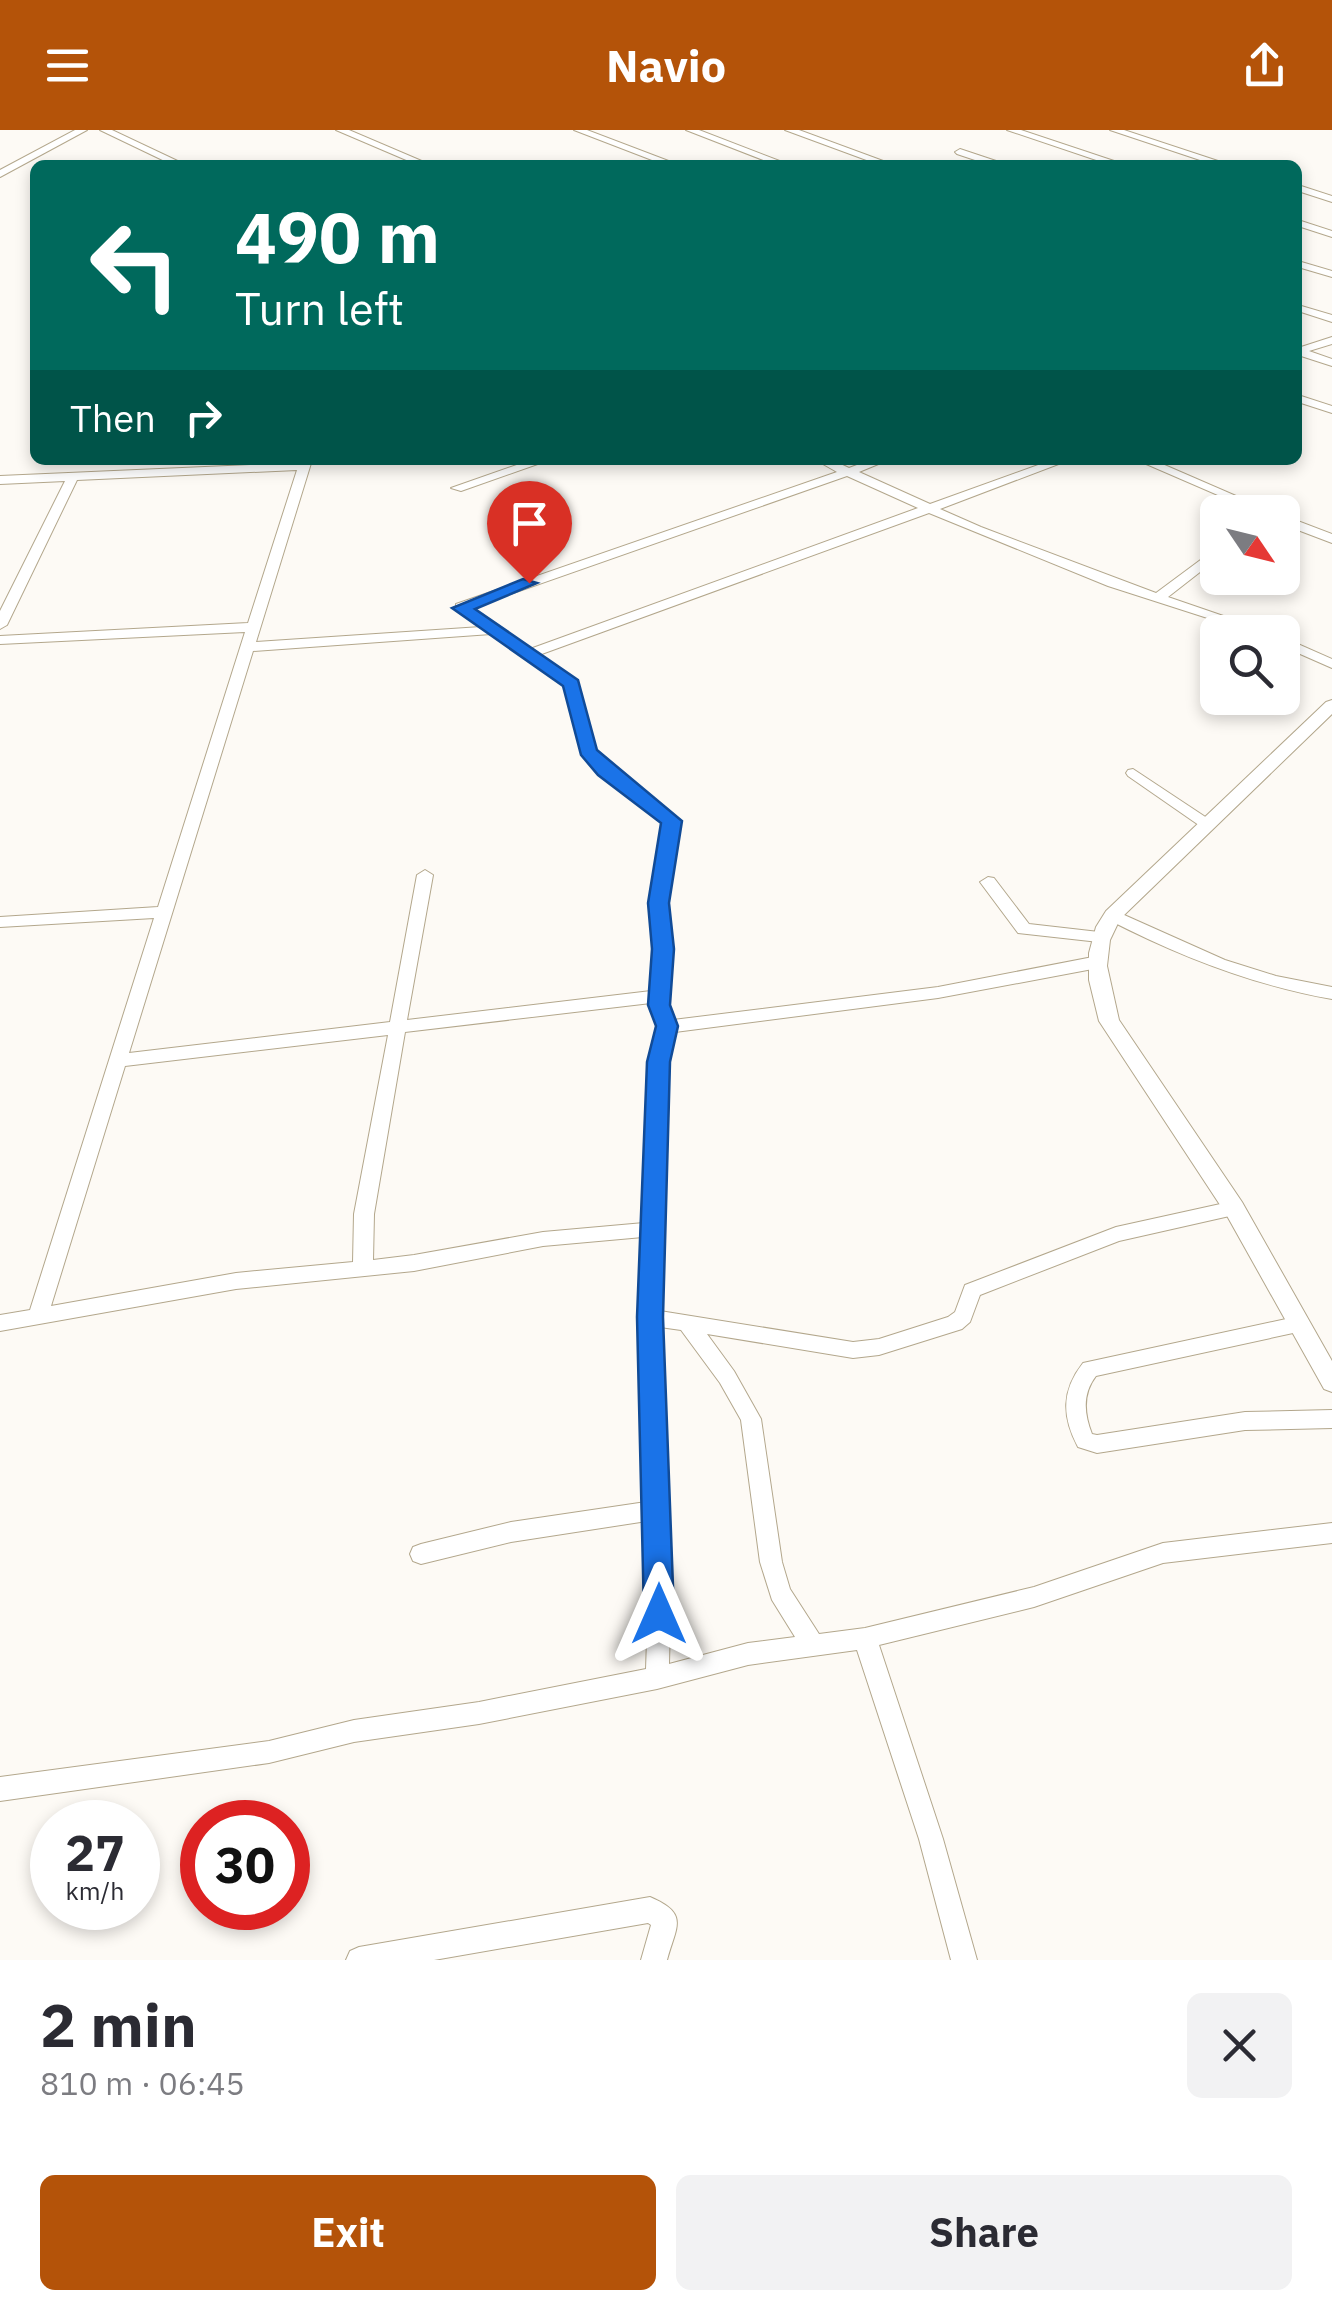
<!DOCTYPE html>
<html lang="en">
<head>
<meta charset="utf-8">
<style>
  body { margin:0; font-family:"IBM Plex Sans",sans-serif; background:#f2f2f3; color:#2b2b33; height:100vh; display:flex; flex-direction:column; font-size:38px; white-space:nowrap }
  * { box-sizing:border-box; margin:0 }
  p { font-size:32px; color:#7c7c81 }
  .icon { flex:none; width:55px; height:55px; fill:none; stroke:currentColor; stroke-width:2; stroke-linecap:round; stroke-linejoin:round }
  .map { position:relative; height:1830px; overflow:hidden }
  .panel { display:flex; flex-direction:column; background:#fff; flex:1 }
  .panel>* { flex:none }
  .hud { position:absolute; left:30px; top:30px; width:1272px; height:305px; border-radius:15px; box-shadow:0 5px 15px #0003; background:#00695c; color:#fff; overflow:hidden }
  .needle { width:65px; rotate:125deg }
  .fabs { position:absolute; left:1200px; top:365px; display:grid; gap:20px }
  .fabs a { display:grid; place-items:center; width:100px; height:100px; border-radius:15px; background:#fff; box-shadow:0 5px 15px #0003; font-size:50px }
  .speed { position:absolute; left:30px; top:1670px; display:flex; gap:20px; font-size:50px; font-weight:700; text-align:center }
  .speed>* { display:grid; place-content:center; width:130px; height:130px; border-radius:50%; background:#fff; box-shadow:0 5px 15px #0003; line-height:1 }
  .speed small { font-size:25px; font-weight:400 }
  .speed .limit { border:15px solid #d22; background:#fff; color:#111 }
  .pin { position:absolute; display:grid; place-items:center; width:85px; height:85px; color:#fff; margin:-102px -42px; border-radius:50% 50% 50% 0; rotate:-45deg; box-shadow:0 0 10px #0007 }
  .pin .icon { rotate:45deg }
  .me { position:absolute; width:110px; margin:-55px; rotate:0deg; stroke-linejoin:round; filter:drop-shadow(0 0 8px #0008) }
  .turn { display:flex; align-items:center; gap:35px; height:210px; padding:0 40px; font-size:45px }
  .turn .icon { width:130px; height:130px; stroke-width:2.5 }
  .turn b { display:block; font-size:70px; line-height:85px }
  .then { display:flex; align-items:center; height:95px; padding:0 40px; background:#0003; gap:20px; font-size:38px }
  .round { display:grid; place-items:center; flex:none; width:105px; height:105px; border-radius:15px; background:#f2f2f3 }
  .summary { display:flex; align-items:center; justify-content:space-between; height:170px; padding:0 40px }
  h1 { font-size:60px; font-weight:700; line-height:75px }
  .button { display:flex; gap:20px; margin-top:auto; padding:20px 40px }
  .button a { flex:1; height:115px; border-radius:15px; background:#b45309; color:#fff; font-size:40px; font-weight:700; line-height:115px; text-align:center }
  .button a+a { background:#f2f2f3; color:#2b2b33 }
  header { display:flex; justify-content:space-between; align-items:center; height:130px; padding:0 40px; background:#b45309; color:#fff; font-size:45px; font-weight:700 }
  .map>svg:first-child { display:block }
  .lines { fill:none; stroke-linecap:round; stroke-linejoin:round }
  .minor-casing { stroke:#b3a78c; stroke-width:2 }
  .tertiary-casing { stroke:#b3a78c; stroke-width:2 }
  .minor { fill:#fff; fill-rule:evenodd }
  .tertiary { fill:#fff; fill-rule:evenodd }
  .route { fill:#1a73e8; stroke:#114b97; stroke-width:2.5 }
</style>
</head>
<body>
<header><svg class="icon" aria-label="menu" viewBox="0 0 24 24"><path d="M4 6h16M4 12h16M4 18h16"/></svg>Navio<svg class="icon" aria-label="share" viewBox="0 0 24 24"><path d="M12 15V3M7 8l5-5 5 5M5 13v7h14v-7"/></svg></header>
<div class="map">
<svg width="1332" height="1830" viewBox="0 0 1332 1830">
  <rect width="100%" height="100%" fill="#fdfaf5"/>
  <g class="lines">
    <defs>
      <g id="minor">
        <path d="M75,0H87L0,47V40Z"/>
        <path d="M100,0H112L186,35H173Z"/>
        <path d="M336,0H349L431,35H418Z"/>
        <path d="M574,0H587L679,35H665Z"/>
        <path d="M686,0H699L790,35H776Z"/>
        <path d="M785,0H799L894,35H880Z"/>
        <path d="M1007,0H1021L1126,35H1111Z"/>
        <path d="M1110,0H1124L1230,35H1215Z"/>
        <path d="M960,19L1002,33L1004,35H990L957,24L955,22Z"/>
        <path d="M1298,55L1332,66V72L1298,61Z"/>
        <path d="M1298,90L1332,101V107L1298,96Z"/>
        <path d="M1298,131L1332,141V147L1298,137Z"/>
        <path d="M1298,175L1332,185V192L1298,181Z"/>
        <path d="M1332,207V214L1309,221L1332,229V236L1298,225V218Z"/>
        <path d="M1298,265L1332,276V283L1298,272Z"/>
        <path d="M300,330H312L256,512L481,497L456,480V474L837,342L816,330H832L849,338L870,330H888L859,342L930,374L1052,330H1069L940,379L981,397L1156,463L1218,417V428L1168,467L1270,502H1251L1108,456L929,383L539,525L578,554L595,620L610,638L679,691L667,773L671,819L668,875L673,890L938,857L1098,826L1106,832L1098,838L938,868L675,902L668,932L660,1181L853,1212L879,1209L948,1187L955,1182L965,1155L1116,1097L1234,1071L1241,1073L1244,1078L1241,1083L1234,1085L1119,1111L980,1165L970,1192L962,1199L879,1225L853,1228L707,1204L734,1241L761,1289L782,1432L790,1459L819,1504L865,1498L1034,1457L1163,1413L1332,1393V1413L1163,1433L1034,1477L879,1515L943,1709L977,1830H951L919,1709L857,1520L748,1535L657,1559L479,1594L354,1612L269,1633L0,1671V1647L269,1611L354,1590L479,1572L646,1539L649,1452L647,1391L511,1412L421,1434L413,1431L410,1424L413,1417L421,1414L511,1392L646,1372L640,1187L643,1107L543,1116L414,1141L236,1159L0,1201V1185L30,1180L154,788L0,797V787L158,777L245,502L0,514V506L248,493L297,340L77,350L7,495L0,499V481L65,351L0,354V346L299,333ZM847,346L918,378L530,519L471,478ZM491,504L564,556L583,624L600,644L663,692L651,773L655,819L651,861L407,890L433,745L425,740L417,745L390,892L129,923L253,521ZM651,873L658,897L650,932L644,1093L543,1102L414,1125L373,1130L374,1084L405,902ZM388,905L354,1084L353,1132L236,1143L51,1176L125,936ZM660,1197L681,1200L720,1253L741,1290L760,1432L772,1470L795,1507L748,1513L669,1534L671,1452Z"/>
        <path d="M531,330H549L461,361L451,358Z"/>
        <path d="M1137,330H1153L1273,382H1257Z"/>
        <path d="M1282,385L1332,404V413L1282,394Z"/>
        <path d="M1282,507L1332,529V538L1282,516Z"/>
        <path d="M1133,639L1213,692L1216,695L1213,698H1203L1128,646L1126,643L1128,640Z"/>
        <path d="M988,747L994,748L1029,794L1099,802L1107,807L1099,812L1018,803L980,752Z"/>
        <path d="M1113,780L1225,830L1276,846L1332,857V869C1252,855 1179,826 1107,789L1105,785L1107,781Z"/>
        <path d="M1300,1186L1307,1188L1310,1194L1307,1200L1096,1246C1082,1264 1084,1284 1092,1304L1097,1305L1245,1282L1332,1280V1298L1245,1300L1097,1323L1078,1317C1062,1287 1061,1261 1083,1233Z"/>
        <path d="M650,1767C690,1784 676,1796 667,1830H641L651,1795L648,1793L434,1830H346L350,1821L359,1817Z"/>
      </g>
      <path id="tertiary" d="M1332,570V584L1120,789L1110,810L1107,836L1119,890L1242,1072L1332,1231V1262L1324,1259L1226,1084L1099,891L1089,850V823L1096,797L1106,781L1326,572Z"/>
    </defs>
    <!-- minor casing -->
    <use href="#minor" class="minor-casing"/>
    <!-- tertiary casing -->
    <use href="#tertiary" class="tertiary-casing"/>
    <!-- minor -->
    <use href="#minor" class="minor"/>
    <!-- tertiary -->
    <use href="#tertiary" class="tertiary"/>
  </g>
  <!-- route -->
  <path class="route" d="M523,449L537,453L475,479L578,550L597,620L682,691L669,773L674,819L670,875L678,896L670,932L663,1187L674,1484L669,1493L659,1497L649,1493L644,1484L637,1187L647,932L656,896L648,875L652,819L648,773L661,693L598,645L581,625L563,556L452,478Z"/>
</svg>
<div class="fabs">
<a><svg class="needle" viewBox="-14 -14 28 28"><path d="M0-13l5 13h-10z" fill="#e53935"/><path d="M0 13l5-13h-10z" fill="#7c7c81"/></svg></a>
<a><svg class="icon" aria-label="search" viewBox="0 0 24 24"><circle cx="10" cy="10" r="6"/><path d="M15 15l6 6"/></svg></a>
</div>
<div class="speed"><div>27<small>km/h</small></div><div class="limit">30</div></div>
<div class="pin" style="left:529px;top:453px;background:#d93025"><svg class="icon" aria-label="arrive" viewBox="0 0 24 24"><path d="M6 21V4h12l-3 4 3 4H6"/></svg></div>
<svg class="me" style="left:659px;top:1484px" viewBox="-20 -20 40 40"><path d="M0-17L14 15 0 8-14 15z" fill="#1a73e8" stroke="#fff" stroke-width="4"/></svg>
<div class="hud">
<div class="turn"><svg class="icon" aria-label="left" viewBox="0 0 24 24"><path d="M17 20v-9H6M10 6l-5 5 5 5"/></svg><div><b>490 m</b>Turn left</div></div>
<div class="then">Then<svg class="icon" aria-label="right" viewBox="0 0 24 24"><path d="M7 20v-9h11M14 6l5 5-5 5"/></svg></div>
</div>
</div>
<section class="panel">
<div class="summary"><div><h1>2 min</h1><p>810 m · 06:45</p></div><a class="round"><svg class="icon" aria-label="close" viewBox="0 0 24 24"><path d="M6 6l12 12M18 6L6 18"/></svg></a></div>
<div class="button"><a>Exit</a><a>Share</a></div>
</section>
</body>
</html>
